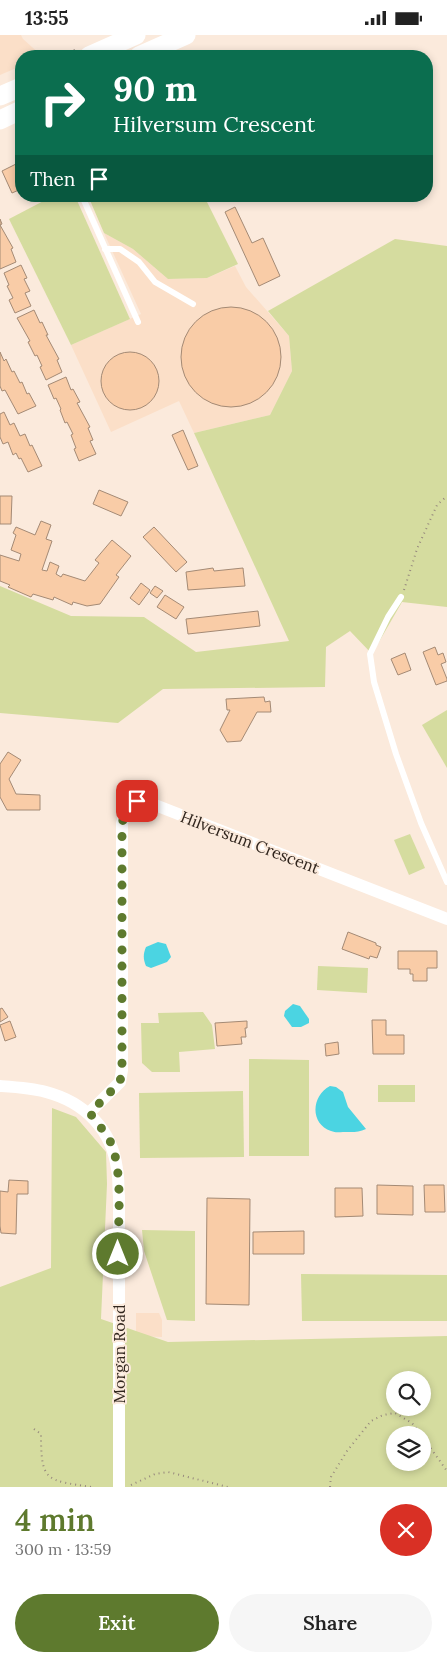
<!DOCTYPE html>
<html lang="en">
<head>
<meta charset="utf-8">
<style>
  body { margin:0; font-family:Lora,serif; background:#f6f6f6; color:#222; height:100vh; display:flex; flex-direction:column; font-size:19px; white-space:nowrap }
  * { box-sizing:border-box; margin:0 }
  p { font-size:16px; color:#767676 }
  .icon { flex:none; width:28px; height:28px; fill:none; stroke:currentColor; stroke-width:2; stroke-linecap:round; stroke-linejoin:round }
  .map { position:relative; height:1452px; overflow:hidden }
  .drawer { display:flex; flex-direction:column; background:#fff; flex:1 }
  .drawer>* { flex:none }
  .banner { position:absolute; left:15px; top:15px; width:418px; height:152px; border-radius:20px; box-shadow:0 2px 8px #0003; background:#0b6e4f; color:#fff; overflow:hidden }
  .controls { position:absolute; left:386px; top:1336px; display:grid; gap:10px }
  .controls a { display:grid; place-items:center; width:45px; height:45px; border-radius:50%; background:#fff; box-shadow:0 2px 8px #0003; font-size:25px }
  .pin { position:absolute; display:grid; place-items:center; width:42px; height:42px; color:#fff; margin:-21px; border-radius:10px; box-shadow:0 2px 8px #0006 }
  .me { position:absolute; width:55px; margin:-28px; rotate:0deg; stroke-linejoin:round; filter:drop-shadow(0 0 4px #0008) }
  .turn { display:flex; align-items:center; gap:18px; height:105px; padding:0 15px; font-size:22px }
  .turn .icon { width:65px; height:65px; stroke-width:2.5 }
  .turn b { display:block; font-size:35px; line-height:42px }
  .then { display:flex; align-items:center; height:48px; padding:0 15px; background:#0003; gap:10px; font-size:19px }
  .round { display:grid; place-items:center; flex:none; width:52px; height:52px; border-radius:26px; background:#f6f6f6 }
  .overview { display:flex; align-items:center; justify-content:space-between; height:85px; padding:0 15px }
  h1 { font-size:30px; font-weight:600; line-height:38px; color:#5e7a2e }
  .action { display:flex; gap:10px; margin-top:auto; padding:10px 15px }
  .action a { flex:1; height:58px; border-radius:30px; background:#5e7a2e; color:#fff; font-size:20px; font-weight:600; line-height:58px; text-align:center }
  .action a+a { background:#f6f6f6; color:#222 }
  .status { display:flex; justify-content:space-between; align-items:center; height:35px; padding:0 25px; background:#fff; direction:ltr }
  .status svg { height:14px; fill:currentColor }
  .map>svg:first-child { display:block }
  .built { fill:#fbdfc8 }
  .green { fill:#d5dc9f; fill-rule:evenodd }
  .water { fill:#4bd4e2 }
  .building { fill:#f9cca7; stroke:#a48a75 }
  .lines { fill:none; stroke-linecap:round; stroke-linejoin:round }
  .path { stroke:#96887d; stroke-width:2; stroke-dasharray:1 4; stroke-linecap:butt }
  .lane { stroke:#fff; stroke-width:6 }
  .street { stroke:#fff; stroke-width:12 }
  .primary { stroke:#fff; stroke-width:19 }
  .route { stroke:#5e7a2e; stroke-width:9; stroke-dasharray:0 16.2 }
  .labels { text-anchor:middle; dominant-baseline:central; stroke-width:4; stroke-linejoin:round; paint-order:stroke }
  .street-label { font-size:16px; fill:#30251d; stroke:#fbeadc }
</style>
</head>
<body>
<div class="status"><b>13:55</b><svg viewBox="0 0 49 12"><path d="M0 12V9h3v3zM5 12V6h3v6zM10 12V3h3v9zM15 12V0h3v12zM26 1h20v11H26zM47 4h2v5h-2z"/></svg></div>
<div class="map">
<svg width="447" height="1452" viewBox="0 0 447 1452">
  <rect width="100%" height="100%" fill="#fbeadc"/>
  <!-- built -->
  <g class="built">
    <path d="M0,0H21L23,4L42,21H21V31L0,40Z"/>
    <path d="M104,198L133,214L168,244L207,243L235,231L246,252L289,301L292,336L270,380L194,398L179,366L111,397L71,310L141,279Z"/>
    <path d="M136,1278H159L162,1285V1302L136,1301Z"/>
  </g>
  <!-- green -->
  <g class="green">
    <path d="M53,161H75L130,284L71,310L9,184Z"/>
    <path d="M94,161H204L238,229L207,243L168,244L133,214L104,198L89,163Z"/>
    <path d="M395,204L447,211V572L402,567L372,619L350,596L326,612L325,652L163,654L118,688L0,678V551L71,581L144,582L196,617L289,606L194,398L270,380L292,336L289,301L268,276Z"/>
    <path d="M447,675V733L422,690Z"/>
    <path d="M410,799L425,833L409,840L394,805Z"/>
    <path d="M318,931L368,933L367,958L317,955Z"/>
    <path d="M203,977L212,990L215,1014L179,1017L180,1037H152L142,1028L141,988H159L158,978Z"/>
    <path d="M249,1024L309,1025V1121H249Z"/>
    <rect x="378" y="1050" width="37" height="17"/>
    <path d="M243,1056L244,1122L140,1123L139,1058Z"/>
    <path d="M52,1073L76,1082L106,1117L107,1149L101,1284L168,1307L447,1301V1452H0V1252L51,1233ZM395,1345H422V1372H395ZM395,1400H422V1428H395Z"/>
    <path d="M142,1195L195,1196V1286L167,1285L144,1216Z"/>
    <path d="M301,1239L447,1240V1286H302Z"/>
  </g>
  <!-- water -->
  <g class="water">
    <path d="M158,907L166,909L171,922L167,927L151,933L146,931C143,924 143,919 146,912Z"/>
    <path d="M293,969L300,971L309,984V988L301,992H292L284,981L285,976Z"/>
    <path d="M330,1051L336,1052L343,1057L348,1072L366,1094C358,1098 351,1097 343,1097C339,1097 336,1098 331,1096C310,1089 311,1061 330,1051Z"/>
  </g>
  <!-- building -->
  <g class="building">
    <path d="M20,127L21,154L12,158L2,136Z"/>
    <path d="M235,172L252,208L263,203L280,241L259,251L225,177Z"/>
    <path d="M0,184L2,189L0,190L13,213L11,214L16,227L0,234Z"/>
    <path d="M21,230L27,243L24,244L30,256L25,258L31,271L15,278L9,265L13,263L7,251L9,250L4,238Z"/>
    <circle cx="231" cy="322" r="50"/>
    <path d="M34,275L40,288L42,287L48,300H46L59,324L57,325L62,337L46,345L40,332L42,331L37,320L35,321L28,307L30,306L17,283Z"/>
    <circle cx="130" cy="346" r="29"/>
    <path d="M0,317L4,326L6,324L12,337L14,336L20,348L22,347L27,359L29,358L36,371L18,379L5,355L2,356L0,351Z"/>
    <path d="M66,342L71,355L73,354L80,367L77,368L90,392L88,393L93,405L90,406L96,419L79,426L74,414L76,413L71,400L73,399L67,387L65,388L60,375L61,374L56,363L54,364L48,350Z"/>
    <path d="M4,377L10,390L14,388L20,401L25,399L30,411L32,410L42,431L28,437L21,423L19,424L16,418L13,420L8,407L3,409L0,402V379Z"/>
    <path d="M183,395L198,431L188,435L172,400Z"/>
    <path d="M99,455L128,467L121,481L93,469Z"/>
    <path d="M0,461H12L11,489H0Z"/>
    <path d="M41,486L51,490L46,504L52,506L42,535L47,536L50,527L59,531L56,539L61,542L63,539L85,546L99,528L95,525L112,505L131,521L116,540L119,542L100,569L87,571L73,567L72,570L54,562L53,565L33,559L31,562L8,552L10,550L0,546V520L19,526L21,519L11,515L16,500L13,498L16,492L35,500Z"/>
    <path d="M154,492L187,527L176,537L143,502Z"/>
    <path d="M213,533L214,536L243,533L245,551L188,555L186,537Z"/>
    <path d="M141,548L150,555L139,570L130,563Z"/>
    <path d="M155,551L163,556L157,563L150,558Z"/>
    <path d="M165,560L184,572L176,584L157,572Z"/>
    <path d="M258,576L260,591L188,599L186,584Z"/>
    <path d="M435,612L438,620L443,618L446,627L441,629L447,644V646L436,650L423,617Z"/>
    <path d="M405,618L411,635L398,640L391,624Z"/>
    <path d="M264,662L265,667L270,666L271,677H257L241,706L227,707L220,695L230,675H227L226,664Z"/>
    <path d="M8,717L21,725L9,744L16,759L40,760V775H7L0,762V729Z"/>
    <path d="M348,897L376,908V910L381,912L377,923L370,921L369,924L342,914Z"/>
    <path d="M398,916H437V933H427V946H413V939H410V934H398Z"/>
    <path d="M2,973L8,982L0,987V974Z"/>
    <path d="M372,985H386V1000H404V1019H373Z"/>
    <path d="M10,986L16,1002L5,1006L0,990Z"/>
    <path d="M247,986V993H245L246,1002H241L242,1009L217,1011L215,988Z"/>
    <path d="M338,1007L339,1019L326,1021L325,1009Z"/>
    <path d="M9,1145L28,1146V1159H17L16,1199L1,1198L0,1191V1156L8,1157Z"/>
    <path d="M377,1150L413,1151V1180L377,1179Z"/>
    <path d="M424,1150H444L445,1177H425Z"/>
    <path d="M335,1153H362L363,1181L335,1182Z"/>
    <path d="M207,1163L250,1164L249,1270L206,1269Z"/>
    <path d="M304,1196V1219H253V1197Z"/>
  </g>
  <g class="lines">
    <!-- path -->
    <g class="path">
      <path d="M60,21L77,14"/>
      <path d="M404,555L417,514L437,470L447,461"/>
      <path d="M34,1394L41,1399C41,1447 46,1445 91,1452"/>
      <path d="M422,1401L447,1436"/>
      <path d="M131,1450L155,1439L168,1437L228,1452"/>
      <path d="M330,1452L331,1442L347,1416L371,1386L383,1380L395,1378L412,1388L422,1400"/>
    </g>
    <!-- lane -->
    <g class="lane">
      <path d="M82,161L138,287"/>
      <path d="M105,214H120L139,227L155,247L193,269"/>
      <path d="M401,562L388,582L370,619L374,647L396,719L421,788L447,847"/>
    </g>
    <!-- street -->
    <g class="street">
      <path d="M0,1051C15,1052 32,1053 46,1057C84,1067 112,1094 117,1134C119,1143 118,1153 119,1161V1452"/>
      <path d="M89,1078L120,1047L122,1035V788L128,770L137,767L150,768L447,884"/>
    </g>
    <!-- primary -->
    <g class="primary">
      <path d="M89,21L136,0"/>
      <path d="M139,21L186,0"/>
      <path d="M0,61L21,52"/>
      <path d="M0,85L21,75"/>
    </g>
  </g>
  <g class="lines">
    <!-- route -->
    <path class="route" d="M118,1219C118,1185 123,1142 112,1110C107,1099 97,1088 90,1078L120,1047L122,1035V788L128,770L137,766"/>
  </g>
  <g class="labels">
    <!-- street labels -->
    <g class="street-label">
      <text transform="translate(250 807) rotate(21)">Hilversum Crescent</text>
      <text transform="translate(119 1319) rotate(-90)">Morgan Road</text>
    </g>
  </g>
</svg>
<div class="controls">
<a><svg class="icon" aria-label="search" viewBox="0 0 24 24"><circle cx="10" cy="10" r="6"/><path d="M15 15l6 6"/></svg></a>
<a><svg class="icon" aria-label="layers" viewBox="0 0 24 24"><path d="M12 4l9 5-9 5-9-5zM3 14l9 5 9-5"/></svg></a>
</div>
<div class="pin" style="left:137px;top:766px;background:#d93025"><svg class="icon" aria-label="arrive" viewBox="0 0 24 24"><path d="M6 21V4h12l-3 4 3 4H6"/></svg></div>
<svg class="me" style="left:118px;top:1219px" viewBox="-20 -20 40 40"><circle r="17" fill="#5e7a2e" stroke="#fff" stroke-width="3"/><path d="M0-11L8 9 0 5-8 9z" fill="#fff"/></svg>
<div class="banner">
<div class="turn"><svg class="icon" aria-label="right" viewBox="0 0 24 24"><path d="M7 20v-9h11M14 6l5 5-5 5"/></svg><div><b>90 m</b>Hilversum Crescent</div></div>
<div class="then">Then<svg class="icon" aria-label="arrive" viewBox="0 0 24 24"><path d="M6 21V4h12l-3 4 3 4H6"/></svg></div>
</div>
</div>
<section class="drawer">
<div class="overview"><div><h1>4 min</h1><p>300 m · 13:59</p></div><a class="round" style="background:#d93025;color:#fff"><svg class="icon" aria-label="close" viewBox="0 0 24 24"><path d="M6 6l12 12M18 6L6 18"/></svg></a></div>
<div class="action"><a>Exit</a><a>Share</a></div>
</section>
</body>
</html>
